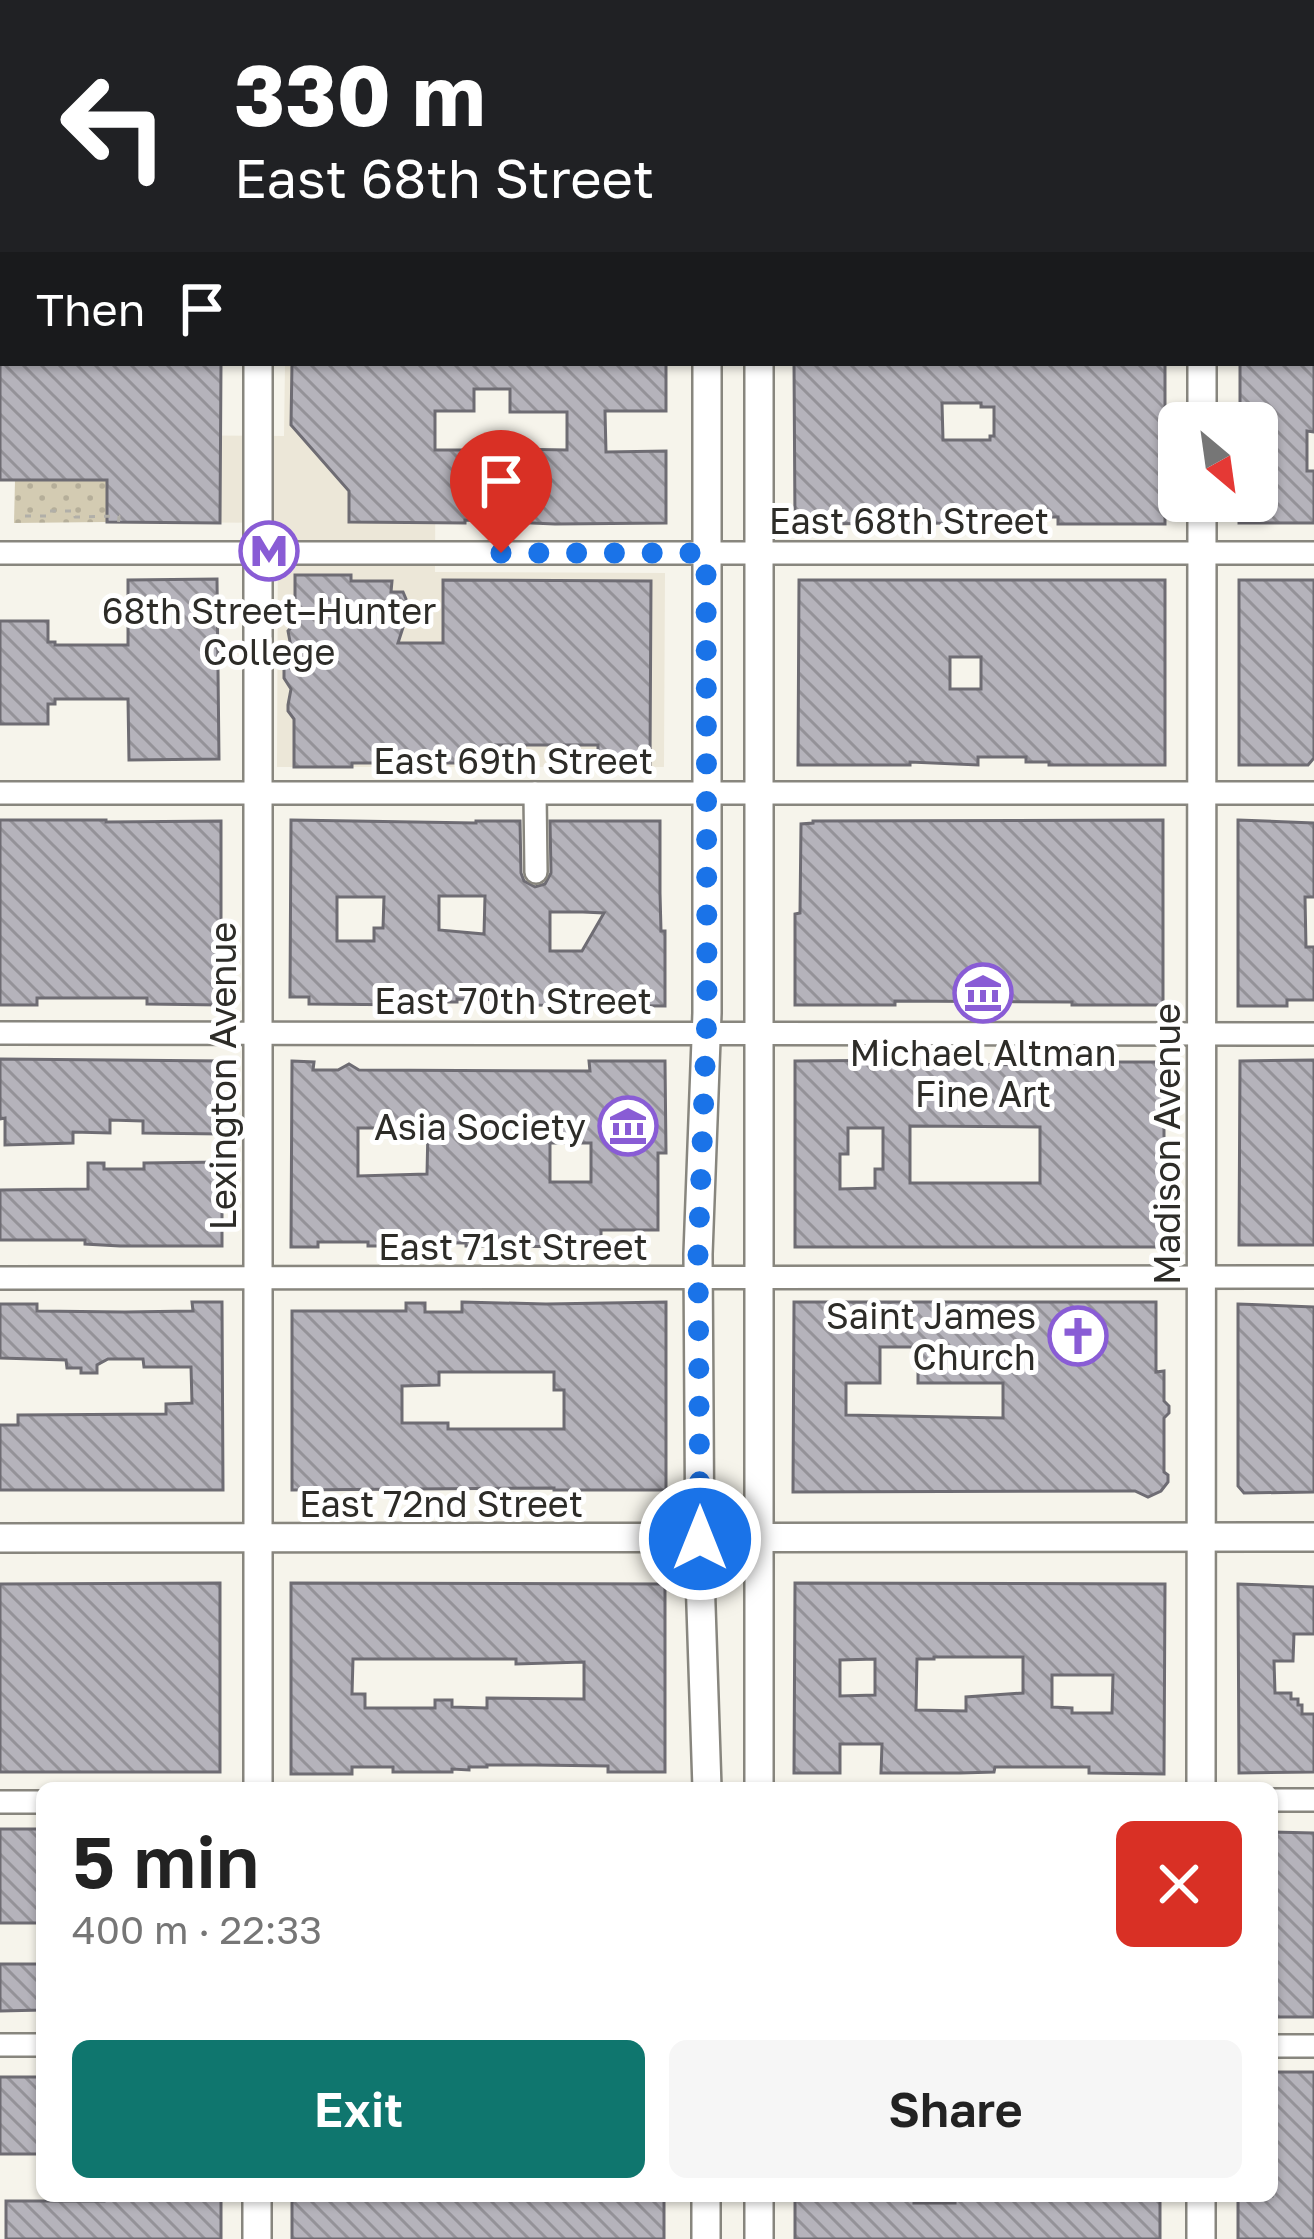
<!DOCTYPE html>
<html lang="en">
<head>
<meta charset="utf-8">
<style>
  body { margin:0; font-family:"Golos Text",sans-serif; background:#f6f6f6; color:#222; height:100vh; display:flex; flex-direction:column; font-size:45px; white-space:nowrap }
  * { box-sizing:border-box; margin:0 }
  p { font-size:39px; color:#767676 }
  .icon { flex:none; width:66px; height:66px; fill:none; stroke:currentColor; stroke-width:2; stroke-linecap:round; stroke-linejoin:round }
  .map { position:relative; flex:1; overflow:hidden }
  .details { position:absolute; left:36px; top:1782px; width:1242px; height:420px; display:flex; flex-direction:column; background:#fff; border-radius:18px; box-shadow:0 3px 9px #0004 }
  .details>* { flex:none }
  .banner { position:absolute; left:0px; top:0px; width:1314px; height:366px; box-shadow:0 3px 9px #0004; background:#202124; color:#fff; overflow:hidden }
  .needle { width:78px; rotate:151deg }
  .controls { position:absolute; left:1158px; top:402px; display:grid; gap:24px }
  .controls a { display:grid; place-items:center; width:120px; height:120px; border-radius:18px; background:#fff; box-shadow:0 3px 9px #0004; font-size:60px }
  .pin { position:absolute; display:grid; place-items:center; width:102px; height:102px; color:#fff; margin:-123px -51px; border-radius:50% 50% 50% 0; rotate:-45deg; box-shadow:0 0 12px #0007 }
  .pin .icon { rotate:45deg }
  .me { position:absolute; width:132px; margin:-66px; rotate:0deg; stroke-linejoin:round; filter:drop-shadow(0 0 9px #0008) }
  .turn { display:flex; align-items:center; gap:42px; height:252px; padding:0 36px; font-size:54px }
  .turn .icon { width:156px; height:156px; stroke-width:2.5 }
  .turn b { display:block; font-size:84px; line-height:102px }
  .then { display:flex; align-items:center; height:114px; padding:0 36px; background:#0003; gap:24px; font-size:45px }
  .round { display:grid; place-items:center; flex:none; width:126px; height:126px; border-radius:18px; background:#f6f6f6 }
  .head { display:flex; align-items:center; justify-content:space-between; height:204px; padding:0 36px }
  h1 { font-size:72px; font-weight:600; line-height:90px }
  .action { display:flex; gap:24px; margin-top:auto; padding:24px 36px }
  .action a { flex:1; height:138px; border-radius:18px; background:#0f766e; color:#fff; font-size:48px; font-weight:600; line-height:138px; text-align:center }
  .action a+a { background:#f6f6f6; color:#222 }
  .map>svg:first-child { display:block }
  .built { fill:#ece7d8 }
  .park { fill:url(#park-dots) }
  .building { fill:url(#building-back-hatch); stroke:#6e6c73; stroke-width:3; fill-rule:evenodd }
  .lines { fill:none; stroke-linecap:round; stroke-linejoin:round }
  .minor-casing { stroke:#88867e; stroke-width:26 }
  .major-casing { stroke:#88867e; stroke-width:32 }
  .path { stroke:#b1afa8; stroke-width:3; stroke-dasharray:6 9; stroke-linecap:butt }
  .minor { stroke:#fff; stroke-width:21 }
  .major { stroke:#fff; stroke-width:27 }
  .route { stroke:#1a73e8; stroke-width:21; stroke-dasharray:0 37.8 }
  .labels { text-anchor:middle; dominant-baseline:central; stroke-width:10; stroke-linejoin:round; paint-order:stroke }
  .street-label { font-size:36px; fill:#2d2c28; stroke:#fff }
  .poi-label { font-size:36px; fill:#2d2c28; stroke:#fff }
</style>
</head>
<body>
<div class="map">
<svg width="1314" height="2239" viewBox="0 0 1314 2239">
  <defs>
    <pattern id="park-dots" width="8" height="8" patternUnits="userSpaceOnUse" patternTransform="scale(3)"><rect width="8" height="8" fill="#d3cbb2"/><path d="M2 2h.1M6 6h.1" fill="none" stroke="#b5ae99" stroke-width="1.8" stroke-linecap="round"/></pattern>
    <pattern id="building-back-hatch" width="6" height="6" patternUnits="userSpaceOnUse" patternTransform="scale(3)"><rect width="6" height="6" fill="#b5b3bb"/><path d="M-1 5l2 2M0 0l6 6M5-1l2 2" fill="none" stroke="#949298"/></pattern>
  </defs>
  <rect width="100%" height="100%" fill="#f6f4eb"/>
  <!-- built -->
  <path class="built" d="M285,363H436L435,572L665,573L664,767H277L278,523L106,522L107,435L284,436Z"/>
  <!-- park -->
  <path class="park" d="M15,480H107L106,522L14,523Z"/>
  <!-- building -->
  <g class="building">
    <path d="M0,363H221L220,523L107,522V480H0Z"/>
    <path d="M292,363H666V411H605L606,452L666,451V523L555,524L465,520V523L349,522V491L291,425ZM474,389H510V412H567V450L510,449V473L475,472V450H435V411H474Z"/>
    <path d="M794,363H1165V524H1058V517H1038L960,518V523L795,524ZM942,403H981V407H994V436H990V440H943Z"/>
    <path d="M1240,363H1314V432L1307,431V471H1314V523H1239V501H1257V423H1240Z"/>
    <path d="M295,575H351V581H392L391,592H403L406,599V618L398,643H443V580L651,581L650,765H598V745H495V763H352V767H294V719L288,711V705L291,689L284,678V666L292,652L288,631L295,623Z"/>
    <path d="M217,579L219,759L129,760L128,699H55V704H48V724H0V621H48V642H55V645H128V580Z"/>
    <path d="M799,580H1165V765H1049V762H1026V757H978V765L910,762V765H798ZM950,657H981V689H950Z"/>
    <path d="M1239,580H1314V758L1308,765H1239Z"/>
    <path d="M0,820H106V822L221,821V1005L147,1004V998H37V1005H0Z"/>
    <path d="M291,820L476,823V821H520L521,873L524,881L535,887L545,884L551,873L550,821H660V893L661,931H665V1006L530,1005V1000L457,999V1002H420V1005L309,1004V997H290ZM439,896H485L484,934L439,930ZM337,897H384L383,928H374V941H337ZM550,912H583L604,913L582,951H550Z"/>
    <path d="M1163,820V1005H1072V1002L895,1001V1005H795V914L800,913L801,824L813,823V821Z"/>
    <path d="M1238,820L1314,823V897H1305L1306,947H1314V1000H1287V1006H1238Z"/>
    <path d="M0,1059L223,1061L222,1134L143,1133V1121L110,1120V1133L73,1132V1143L5,1145V1118L0,1119Z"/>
    <path d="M924,1060V1064L1034,1065V1062H1164V1247H795V1061ZM910,1126L1040,1127V1183H910ZM848,1128H883V1169H875V1188L840,1189V1154H848Z"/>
    <path d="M1314,1060V1245H1239L1240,1061Z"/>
    <path d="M292,1061L314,1062L313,1070H338L349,1064L359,1070L590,1071L589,1061H665L666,1153H658V1230H601V1247L466,1246V1243L387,1242V1246H368V1242H318V1247H291ZM358,1128H428L427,1174L358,1176ZM550,1143H591V1182H550Z"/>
    <path d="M222,1162V1246H120L85,1244V1240H0V1190L88,1189V1163H104V1169H144V1163Z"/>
    <path d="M192,1302H222L223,1490H0V1425H18V1415L166,1414V1404L192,1403L191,1367H144L143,1359H108L97,1365V1373H81V1368H67L66,1360L0,1358V1304H37V1311L125,1312L193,1311Z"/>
    <path d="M462,1302L546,1304L666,1302V1490H554V1488L292,1490V1311H406V1303H425V1312H462ZM439,1372H554V1390H564V1429H448V1423H402V1386L439,1385Z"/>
    <path d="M794,1302H1156V1372L1164,1371V1401L1169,1406V1413L1164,1418V1472L1168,1475V1482L1161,1491L1148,1497L1135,1491H1124L793,1492ZM880,1347H918V1383H1003V1418L846,1415V1383H880Z"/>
    <path d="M1238,1304L1314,1307V1492L1244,1493L1238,1486Z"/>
    <path d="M220,1583V1772H0V1584Z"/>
    <path d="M291,1583L665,1584V1772H608V1766L535,1765H487V1767H469V1770L452,1769V1772H393V1767H352V1774H291ZM516,1659V1664L584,1662V1699L487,1698V1708L452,1707V1700H435V1708H365V1694H352L353,1659Z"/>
    <path d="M795,1583L1165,1584L1164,1774L1089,1773V1767H995L994,1772L960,1773H881L882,1744H840V1773H794ZM934,1657H1023V1693L966,1697V1711L916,1710L917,1659H934ZM875,1659V1695L840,1696V1660ZM1052,1675H1113L1112,1713H1072V1708L1052,1707Z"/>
    <path d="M1238,1584L1314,1587V1634H1294L1293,1661H1274L1275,1693H1291V1699H1298V1705H1302V1714H1314V1772L1239,1773Z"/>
    <rect x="0" y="1829" width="42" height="94"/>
    <path d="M1272,1832L1314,1833V2017H1272Z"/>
    <path d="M0,1964H42V2010L0,2011Z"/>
    <path d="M1272,2072H1314V2239H1238V2196H1272Z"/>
    <rect x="0" y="2077" width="42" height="77"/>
    <path d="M104,2196H221V2239H6V2201H104Z"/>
    <path d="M292,2196H596V2200H664V2239H292Z"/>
    <path d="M795,2196H836V2200H874V2196H914V2203H955V2196H1160V2239H795Z"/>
  </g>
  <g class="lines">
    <defs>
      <g id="minor">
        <path d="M0,312H3"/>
        <path d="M1311,313H1314"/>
        <path d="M0,553H1314"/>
        <path d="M0,793H1314"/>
        <path d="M535,793L536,872"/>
        <path d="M0,1033L1314,1034"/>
        <path d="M0,1278L1314,1277"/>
        <path d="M1272,1800H1314"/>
        <path d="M0,1802H42"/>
        <path d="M0,2045H42"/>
        <path d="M1272,2046H1314"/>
      </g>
      <g id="major">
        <path d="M707,0V3"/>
        <path d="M258,3V0"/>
        <path d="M759,3V0"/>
        <path d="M1201,3V0"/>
        <path d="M0,72H3"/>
        <path d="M1311,72H1314"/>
        <path d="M258,363V1788"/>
        <path d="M1202,363V423"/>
        <path d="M0,1538L1314,1537"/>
        <path d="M707,1788L700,1576L698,1254L707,1013V363"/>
        <path d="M759,1788V363"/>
        <path d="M1201,1788L1202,501"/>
        <path d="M759,2196V2239"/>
        <path d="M1201,2196V2239"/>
        <path d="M257,2239V2196"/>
        <path d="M706,2239V2196"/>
      </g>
    </defs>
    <!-- minor casing -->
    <use href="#minor" class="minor-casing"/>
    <!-- major casing -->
    <use href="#major" class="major-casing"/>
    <!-- path -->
    <path class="path" d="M25,516H48V511H75V517L119,516L118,529"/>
    <!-- minor -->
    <use href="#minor" class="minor"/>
    <!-- major -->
    <use href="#major" class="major"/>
  </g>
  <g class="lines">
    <!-- route -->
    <path class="route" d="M501,553H706L707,1013L698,1254L700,1539"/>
  </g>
  <!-- icons -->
  <defs>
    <symbol id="metro-ring" viewBox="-11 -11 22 22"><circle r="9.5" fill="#fff" stroke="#895cd5" stroke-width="1.5"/><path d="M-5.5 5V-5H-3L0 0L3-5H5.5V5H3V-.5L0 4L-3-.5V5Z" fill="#895cd5"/></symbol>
    <symbol id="museum-ring" viewBox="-11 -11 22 22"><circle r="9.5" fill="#fff" stroke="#895cd5" stroke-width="1.5"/><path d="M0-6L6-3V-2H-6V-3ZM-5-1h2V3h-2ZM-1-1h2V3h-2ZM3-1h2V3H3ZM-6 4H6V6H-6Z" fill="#895cd5"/></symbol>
    <symbol id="church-ring" viewBox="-11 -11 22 22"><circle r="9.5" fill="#fff" stroke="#895cd5" stroke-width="1.5"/><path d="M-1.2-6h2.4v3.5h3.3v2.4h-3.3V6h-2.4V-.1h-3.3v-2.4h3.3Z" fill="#895cd5"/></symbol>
  </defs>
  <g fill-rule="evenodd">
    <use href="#metro-ring" x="236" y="518" width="66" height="66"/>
    <use href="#museum-ring" x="950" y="960" width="66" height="66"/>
    <use href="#museum-ring" x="595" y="1093" width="66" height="66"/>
    <use href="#church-ring" x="1045" y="1303" width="66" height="66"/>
  </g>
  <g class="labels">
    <!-- street labels -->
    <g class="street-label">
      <text x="909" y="520">East 68th Street</text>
      <text x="513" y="760">East 69th Street</text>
      <text x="513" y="1000">East 70th Street</text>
      <text transform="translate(222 1076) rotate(-90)">Lexington Avenue</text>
      <text transform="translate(1166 1144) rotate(-90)">Madison Avenue</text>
      <text x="513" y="1246">East 71st Street</text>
      <text x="441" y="1503">East 72nd Street</text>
    </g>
    <!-- poi labels -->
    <g class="poi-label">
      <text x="269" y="610">68th Street–Hunter<tspan x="269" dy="41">College</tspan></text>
      <text x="983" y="1052">Michael Altman<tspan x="983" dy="41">Fine Art</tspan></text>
      <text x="586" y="1126" text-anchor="end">Asia Society</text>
      <text x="1036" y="1315" text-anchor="end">Saint James<tspan x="1036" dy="41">Church</tspan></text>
    </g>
  </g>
</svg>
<div class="controls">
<a><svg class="needle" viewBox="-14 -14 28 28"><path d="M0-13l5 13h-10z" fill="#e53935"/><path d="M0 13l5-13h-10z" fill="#767676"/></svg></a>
</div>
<div class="pin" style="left:501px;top:553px;background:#d93025"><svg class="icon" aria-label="arrive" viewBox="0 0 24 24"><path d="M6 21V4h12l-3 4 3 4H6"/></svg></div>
<svg class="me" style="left:700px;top:1539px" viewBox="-20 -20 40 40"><circle r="17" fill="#1a73e8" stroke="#fff" stroke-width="3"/><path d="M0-11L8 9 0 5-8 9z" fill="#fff"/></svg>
<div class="banner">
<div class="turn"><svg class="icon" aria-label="left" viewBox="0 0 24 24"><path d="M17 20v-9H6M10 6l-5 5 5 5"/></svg><div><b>330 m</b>East 68th Street</div></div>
<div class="then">Then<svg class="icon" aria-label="arrive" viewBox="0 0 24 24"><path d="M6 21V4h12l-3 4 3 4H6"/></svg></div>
</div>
<section class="details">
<div class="head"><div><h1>5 min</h1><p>400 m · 22:33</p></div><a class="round" style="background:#d93025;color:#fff"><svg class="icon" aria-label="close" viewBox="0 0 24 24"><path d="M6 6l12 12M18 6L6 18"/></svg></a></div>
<div class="action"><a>Exit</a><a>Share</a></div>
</section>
</div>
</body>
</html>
